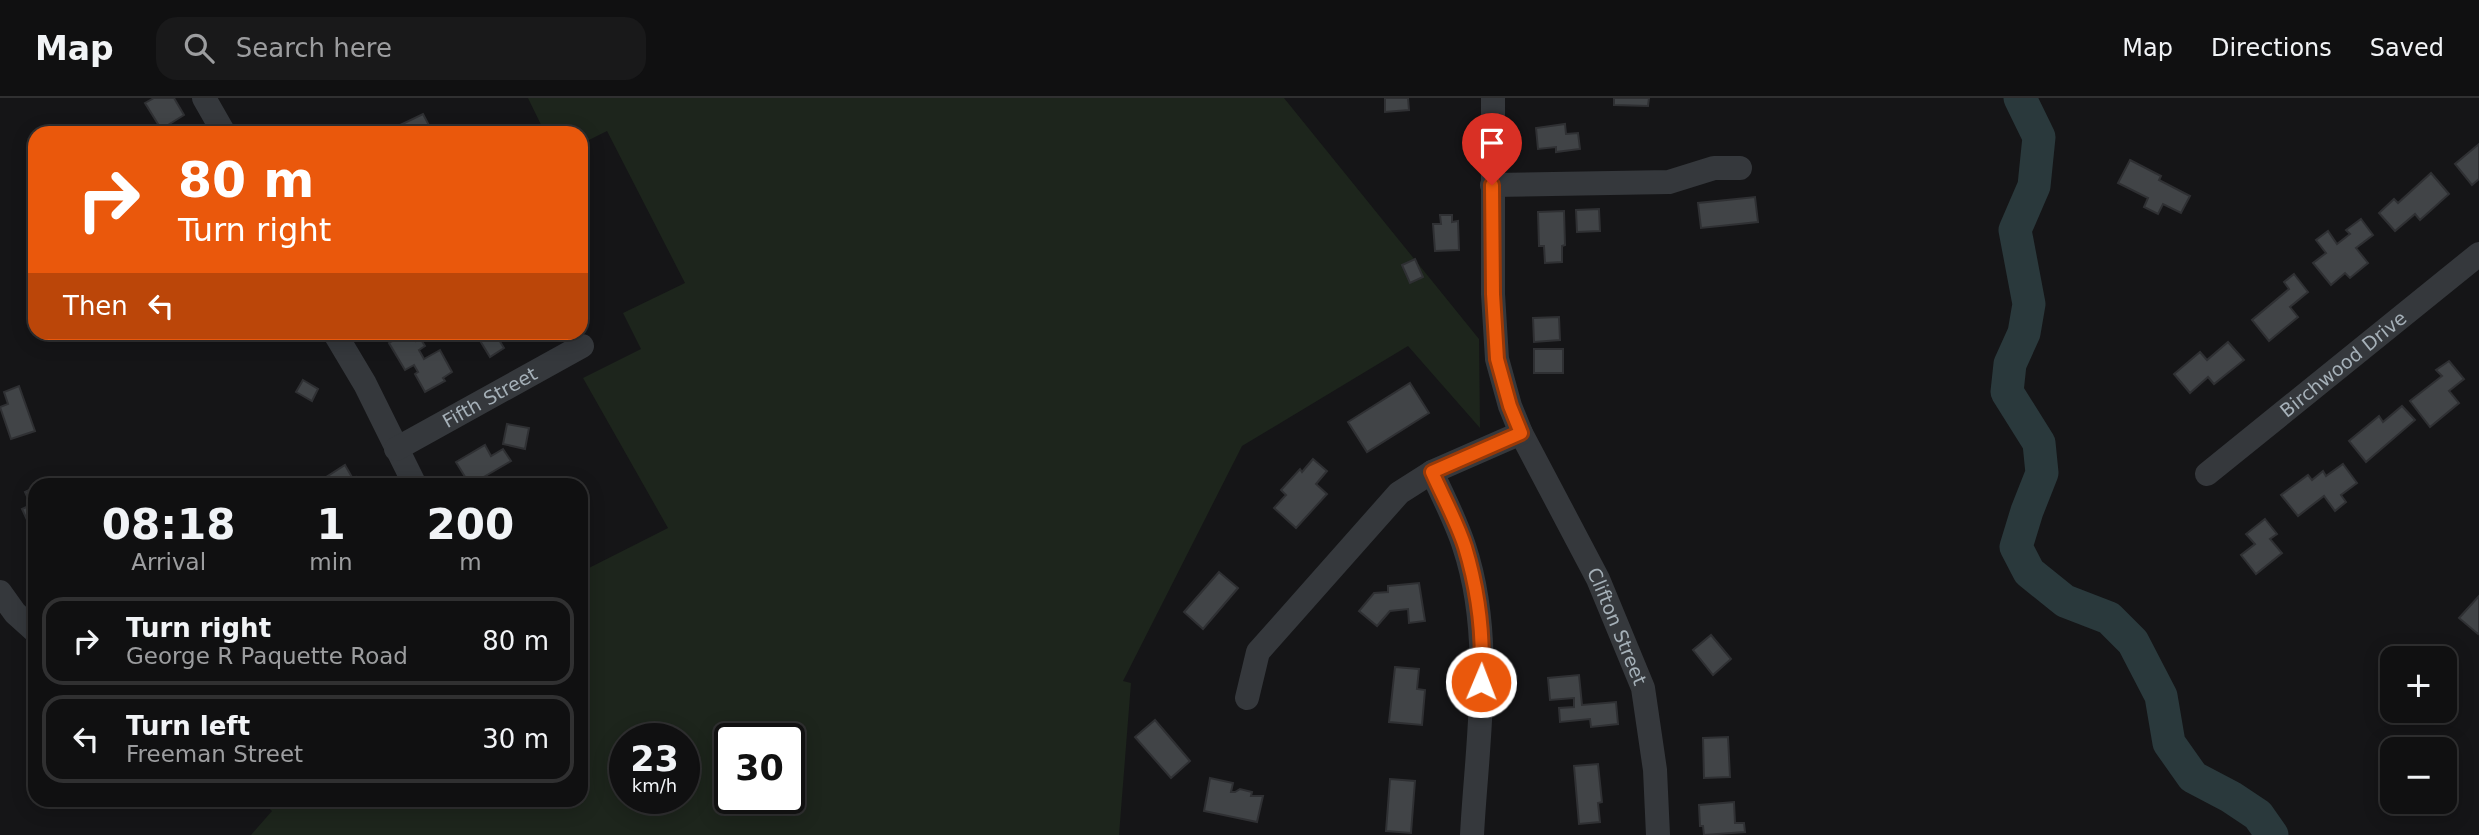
<!DOCTYPE html>
<html lang="en">
<head>
<meta charset="utf-8">
<style>
  body { margin:0; font-family:"DejaVu Sans",sans-serif; background:#19191a; color:#f1f3f6; height:100vh; display:flex; flex-direction:column; font-size:26px; white-space:nowrap }
  * { box-sizing:border-box; margin:0 }
  p { font-size:23px; color:#9c9d9f }
  .icon { flex:none; width:38px; height:38px; fill:none; stroke:currentColor; stroke-width:2; stroke-linecap:round; stroke-linejoin:round }
  .map { position:relative; flex:1; overflow:hidden }
  .drawer { position:absolute; left:28px; top:380px; width:560px; height:329px; display:flex; flex-direction:column; background:#101011; border-radius:21px; box-shadow:0 4px 18px #0003,0 0 0 2px #303031 }
  .drawer>* { flex:none }
  .banner { position:absolute; left:28px; top:28px; width:560px; height:214px; border-radius:21px; box-shadow:0 4px 18px #0003,0 0 0 2px #303031; background:#ea580c; color:#fff; overflow:hidden }
  .buttons { position:absolute; left:2380px; top:548px; display:grid; gap:14px }
  .buttons a { display:grid; place-items:center; width:77px; height:77px; border-radius:14px; background:#101011; box-shadow:0 4px 18px #0003,0 0 0 2px #303031; font-size:35px }
  .speed { position:absolute; left:609px; top:625px; display:flex; gap:14px; font-size:35px; font-weight:700; text-align:center }
  .speed>* { display:grid; place-content:center; width:91px; height:91px; border-radius:50%; background:#101011; box-shadow:0 4px 18px #0003,0 0 0 2px #303031; line-height:1 }
  .speed small { font-size:18px; font-weight:400 }
  .speed .limit { border:4px solid #111; border-radius:10px; background:#fff; color:#111 }
  .pin { position:absolute; display:grid; place-items:center; width:60px; height:60px; color:#fff; margin:-72px -30px; border-radius:50% 50% 50% 0; rotate:-45deg; box-shadow:0 0 7px #0007 }
  .pin .icon { rotate:45deg }
  .me { position:absolute; width:77px; margin:-38px; rotate:1deg; stroke-linejoin:round; filter:drop-shadow(0 0 5px #0008) }
  .turn { display:flex; align-items:center; gap:24px; height:147px; padding:0 35px; font-size:32px }
  .turn .icon { width:91px; height:91px; stroke-width:2.5 }
  .turn b { display:block; font-size:49px; line-height:60px }
  .then { display:flex; align-items:center; height:66px; padding:0 35px; background:#0003; gap:14px; font-size:26px }
  .eta { display:flex; justify-content:space-evenly; align-items:center; height:119px; text-align:center }
  .eta b { font-size:42px; font-weight:700; line-height:49px }
  ul { padding:0; list-style:none }
  li { display:flex; align-items:center; gap:21px; height:88px; margin:0 14px 10px; padding:0 21px; border:4px solid #303031; border-radius:21px }
  li div { flex:1 }
  li b { display:block; font-size:26px }
  li em { font-style:normal }
  header { display:flex; align-items:center; gap:42px; box-sizing:border-box; height:98px; padding:0 35px; background:#101011; border-bottom:2px solid #303031 }
  header strong { font-size:33px }
  nav { display:flex; gap:38px; margin-inline-start:auto; font-size:24px }
  .search { width:490px; height:63px; background:#19191a; display:flex; align-items:center; gap:18px; box-sizing:border-box; padding:0 24px; border-radius:21px; color:#9c9d9f; font-size:26px }
  .map>svg:first-child { display:block }
  .green { fill:#1d251c; fill-rule:evenodd }
  .lines { fill:none; stroke-linecap:round; stroke-linejoin:round }
  .river { stroke:#2a393c; stroke-width:33 }
  .building { fill:#414447; stroke:#2f3033; stroke-width:2 }
  .minor { stroke:#35383c; stroke-width:24 }
  .route-casing { stroke:#983908; stroke-width:18 }
  .route { stroke:#ea580c; stroke-width:12 }
  .labels { text-anchor:middle; dominant-baseline:central; stroke-width:6; stroke-linejoin:round; paint-order:stroke }
  .street-label { font-size:19px; fill:#a5b0b8; stroke:#101012 }
</style>
</head>
<body>
<header>
<strong>Map</strong>
<div class="search"><svg class="icon" aria-label="search" viewBox="0 0 24 24"><circle cx="10" cy="10" r="6"/><path d="M15 15l6 6"/></svg>Search here</div>
<nav><a>Map</a><a>Directions</a><a>Saved</a></nav>
</header>
<div class="map">
<svg width="2479" height="737" viewBox="0 0 2479 737">
  <rect width="100%" height="100%" fill="#151517"/>
  <!-- green -->
  <path class="green" d="M528,0H1284L1479,241L1480,330L1408,248L1242,348L1123,583L1131,585L1119,737H251L272,713L260,702H581V474L668,430L583,280L641,251L623,215L685,185L607,33L581,46V35H545ZM625,640H684V700H625ZM730,640H789V700H730Z"/>
  <g class="lines">
    <!-- river -->
    <path class="river" d="M2020,0L2039,39L2034,88L2015,132L2029,206L2024,235L2010,266L2007,294L2039,345L2042,375L2027,413L2016,449L2029,474L2065,503L2109,520L2133,544L2161,598L2169,645L2193,679L2231,699L2258,717L2272,737"/>
  </g>
  <!-- building -->
  <g class="building">
    <path d="M154,0H174L184,17L168,27L172,33L168,35H158L154,29L158,26L145,5Z"/>
    <path d="M1385,0H1408L1409,12L1385,14Z"/>
    <path d="M1614,0H1649L1648,8L1614,7Z"/>
    <path d="M423,16L433,35H399L396,29Z"/>
    <path d="M1565,26L1566,36L1578,35L1580,51L1556,54V49L1538,51L1536,30Z"/>
    <path d="M2479,46V81L2472,87L2455,66Z"/>
    <path d="M2130,62L2161,78L2159,82L2190,98L2181,115L2163,106L2158,116L2144,109L2148,100L2118,85Z"/>
    <path d="M2431,75L2449,96L2420,122L2415,116L2395,133L2379,115L2394,101L2398,105Z"/>
    <path d="M1755,99L1758,124L1701,130L1698,105Z"/>
    <path d="M1599,111L1600,133L1577,134L1576,112Z"/>
    <path d="M1564,113L1565,147L1562,148V164L1545,165L1544,148H1539L1538,114Z"/>
    <path d="M1440,117H1452V124L1458,123L1459,152L1435,153L1433,126H1441Z"/>
    <path d="M2361,121L2373,137L2356,150L2368,165L2350,180L2345,175L2331,187L2313,165L2326,155L2316,142L2328,133L2337,146L2350,136L2346,132Z"/>
    <path d="M1415,161L1423,179L1410,185L1402,167Z"/>
    <path d="M2294,176L2308,194L2290,209L2298,219L2269,243L2252,222L2289,191L2284,184Z"/>
    <path d="M1559,219L1560,242L1534,244L1533,220Z"/>
    <path d="M408,234H411L416,243L420,240L425,248L419,252L424,261L440,252L452,274L443,280L445,283L425,294L415,276L418,274L414,267L405,272L389,245Z"/>
    <path d="M489,234H494L504,250L490,259L479,241Z"/>
    <path d="M2228,244L2244,262L2214,286L2208,279L2190,295L2174,276L2200,254L2207,262Z"/>
    <rect x="1534" y="251" width="29" height="24"/>
    <path d="M2449,263L2464,281L2449,293L2459,305L2430,329L2410,303L2442,278L2436,272Z"/>
    <path d="M303,282L318,291L312,303L296,294Z"/>
    <path d="M1410,285L1429,315L1367,354L1348,324Z"/>
    <path d="M19,288L35,333L11,341L0,309L8,306L4,294Z"/>
    <path d="M2402,308L2415,322L2366,364L2349,343L2379,318L2383,324Z"/>
    <path d="M507,326L529,330L525,351L503,346Z"/>
    <path d="M485,347L491,358L503,351L511,363L470,387L456,364Z"/>
    <path d="M1313,361L1327,373L1316,386L1327,396L1296,430L1274,410L1286,397L1281,392L1300,371L1302,374Z"/>
    <path d="M2343,366L2357,385L2341,397L2346,404L2335,413L2324,398L2298,418L2281,397L2308,377L2312,382L2323,373L2326,378Z"/>
    <path d="M345,367L353,381L356,379L361,387H323L320,383Z"/>
    <path d="M35,389V439L22,411L31,407L25,394Z"/>
    <path d="M2265,421L2277,436L2270,441L2282,455L2256,476L2241,457L2255,446L2246,436Z"/>
    <path d="M1219,474L1238,490L1203,531L1184,514Z"/>
    <path d="M1419,485L1425,523L1409,525L1408,511L1390,513L1377,528L1359,513L1374,495L1388,494V488Z"/>
    <path d="M2479,498V534L2478,536L2459,520Z"/>
    <path d="M1711,537L1731,561L1713,577L1693,552Z"/>
    <path d="M1395,569L1419,571L1417,591L1425,592L1422,627L1389,624Z"/>
    <path d="M1579,577L1582,607L1616,604L1618,626L1591,629L1590,621L1560,624L1559,610L1574,609V600L1550,602L1548,580Z"/>
    <path d="M1155,622L1190,663L1171,680L1135,639Z"/>
    <path d="M1728,639L1730,679L1704,680L1703,640Z"/>
    <path d="M1598,666L1602,704L1598,705L1600,724L1579,726L1574,668Z"/>
    <path d="M1210,680L1233,685L1231,694H1235L1240,691L1252,694L1251,698H1263L1257,724L1204,713Z"/>
    <path d="M1390,681L1415,683L1411,735L1386,733Z"/>
    <path d="M1734,704L1735,725H1744L1745,734L1704,737L1703,728H1700L1699,707Z"/>
  </g>
  <g class="lines">
    <!-- minor -->
    <g class="minor">
      <path d="M204,0L224,35"/>
      <path id="s1" d="M1493,0V196L1497,261L1510,308L1521,335L1598,481L1643,590L1655,672L1658,737"/>
      <path d="M1492,87L1669,84L1714,70H1740"/>
      <path d="M334,234L365,286L415,387"/>
      <path id="s2" d="M396,351L582,248"/>
      <path d="M1432,374C1443,399 1456,423 1464,448C1495,541 1477,642 1472,737"/>
      <path id="s3" d="M2207,376L2479,156"/>
      <path d="M0,494L15,515L35,533"/>
      <path d="M1247,600L1258,554L1399,395L1432,374L1521,335"/>
    </g>
  </g>
  <g class="lines">
    <defs>
      <path id="route" d="M1481,584C1484,539 1478,492 1465,449C1457,424 1443,399 1432,374L1521,335L1510,308L1497,261L1493,196L1492,87"/>
    </defs>
    <!-- route casing -->
    <use href="#route" class="route-casing"/>
    <!-- route -->
    <use href="#route" class="route"/>
  </g>
  <g class="labels">
    <!-- street labels -->
    <g class="street-label">
      <text stroke="none"><textPath href="#s3" startOffset="175">Birchwood Drive</textPath></text>
      <text stroke="none"><textPath href="#s2" startOffset="107">Fifth Street</textPath></text>
      <text stroke="none"><textPath href="#s1" startOffset="555">Clifton Street</textPath></text>
    </g>
  </g>
</svg>
<div class="buttons">
<a>+</a>
<a>−</a>
</div>
<div class="speed"><div>23<small>km/h</small></div><div class="limit">30</div></div>
<div class="pin" style="left:1492px;top:87px;background:#d93025"><svg class="icon" aria-label="arrive" viewBox="0 0 24 24"><path d="M6 21V4h12l-3 4 3 4H6"/></svg></div>
<svg class="me" style="left:1481px;top:584px" viewBox="-20 -20 40 40"><circle r="17" fill="#ea580c" stroke="#fff" stroke-width="3"/><path d="M0-11L8 9 0 5-8 9z" fill="#fff"/></svg>
<div class="banner">
<div class="turn"><svg class="icon" aria-label="right" viewBox="0 0 24 24"><path d="M7 20v-9h11M14 6l5 5-5 5"/></svg><div><b>80 m</b>Turn right</div></div>
<div class="then">Then<svg class="icon" aria-label="left" viewBox="0 0 24 24"><path d="M17 20v-9H6M10 6l-5 5 5 5"/></svg></div>
</div>
<section class="drawer">
<div class="eta">
<div><b>08:18</b><p>Arrival</p></div>
<div><b>1</b><p>min</p></div>
<div><b>200</b><p>m</p></div>
</div>
<ul>
<li><svg class="icon" aria-label="right" viewBox="0 0 24 24"><path d="M7 20v-9h11M14 6l5 5-5 5"/></svg><div><b>Turn right</b><p>George R Paquette Road</p></div><em>80 m</em></li>
<li><svg class="icon" aria-label="left" viewBox="0 0 24 24"><path d="M17 20v-9H6M10 6l-5 5 5 5"/></svg><div><b>Turn left</b><p>Freeman Street</p></div><em>30 m</em></li>
</ul>
</section>
</div>
</body>
</html>
